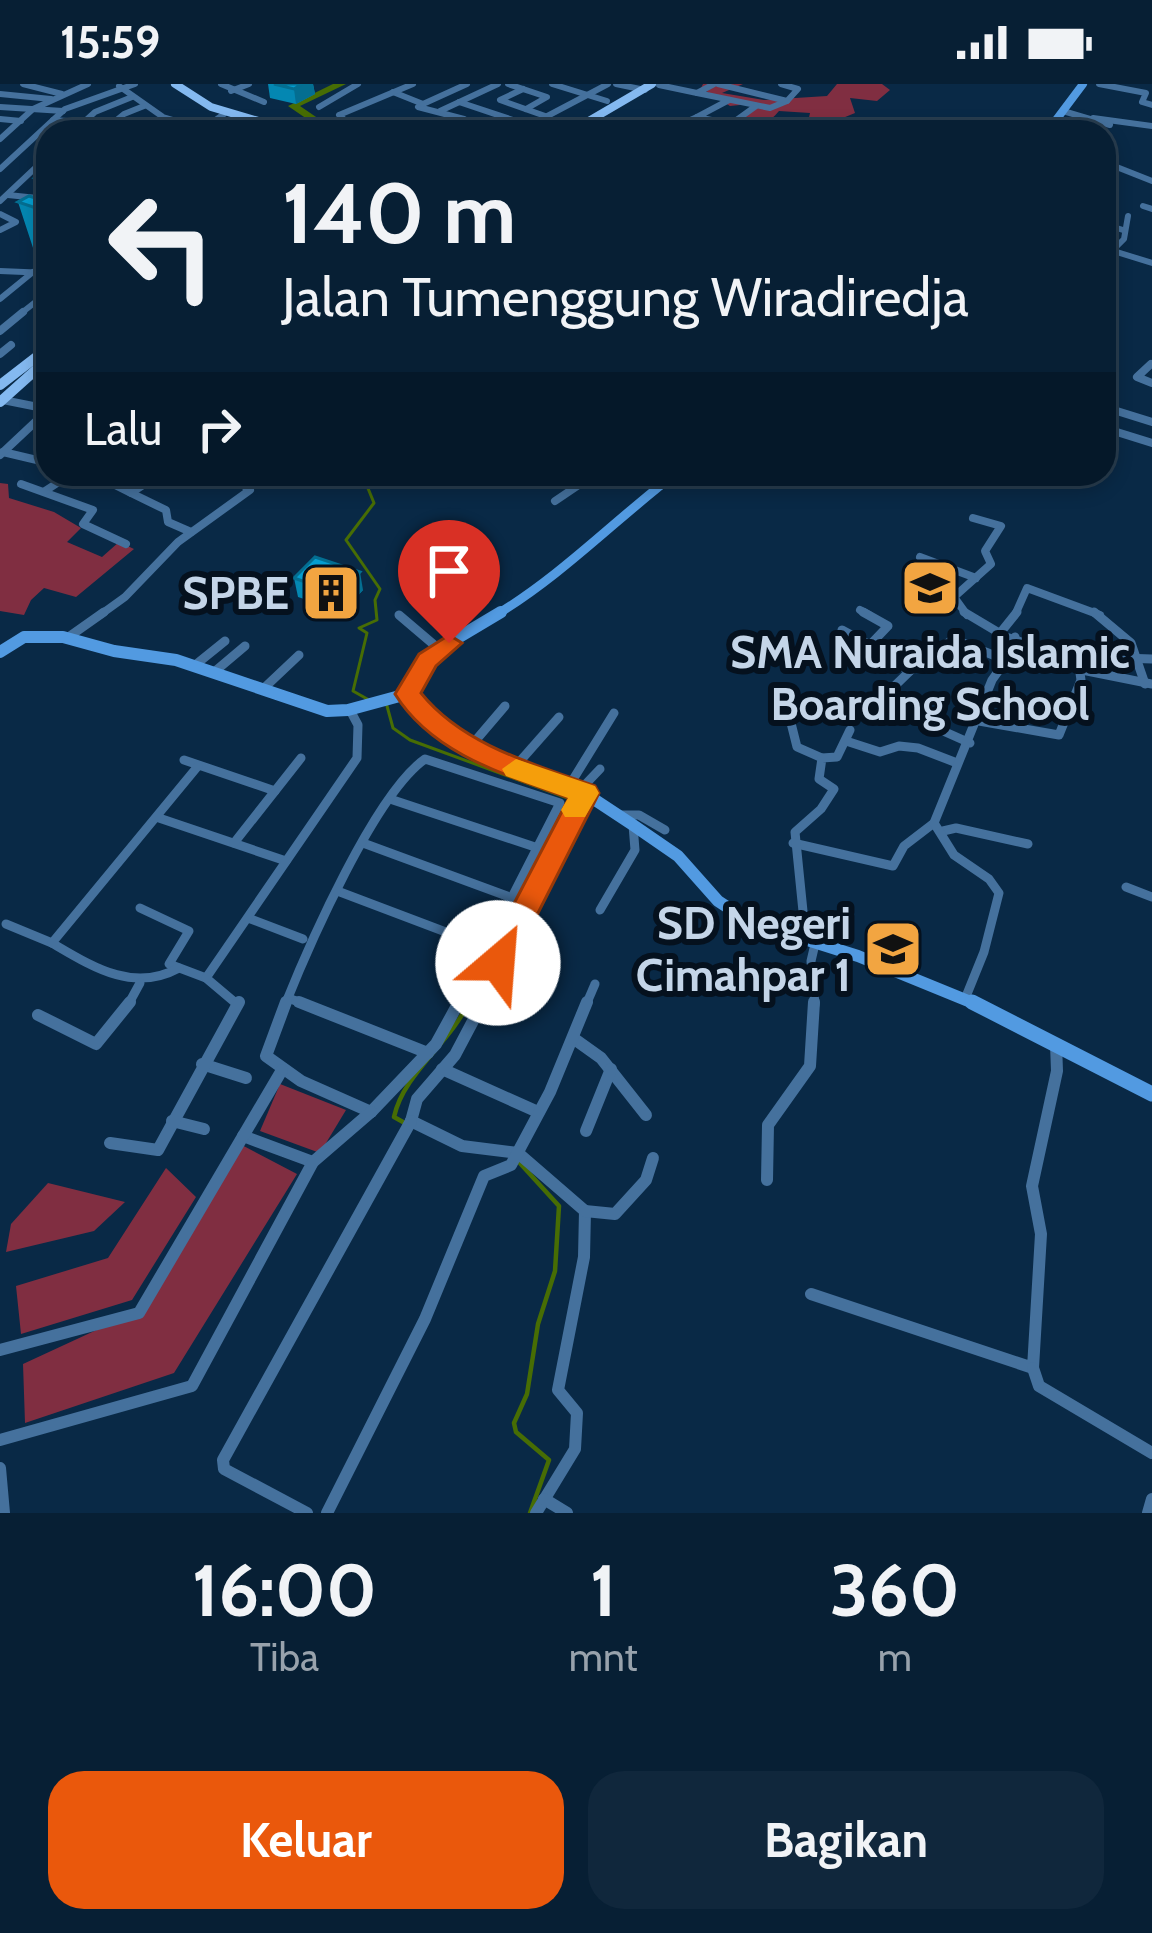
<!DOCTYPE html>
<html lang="id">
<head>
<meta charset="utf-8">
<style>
  body { margin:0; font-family:Cabin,sans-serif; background:#10273c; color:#f1f3f6; height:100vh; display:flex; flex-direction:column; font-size:45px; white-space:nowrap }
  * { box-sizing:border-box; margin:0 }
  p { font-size:39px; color:#98a2ac }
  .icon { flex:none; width:66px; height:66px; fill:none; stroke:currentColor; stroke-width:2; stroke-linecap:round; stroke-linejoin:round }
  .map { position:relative; height:1429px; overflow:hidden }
  .side { display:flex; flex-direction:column; background:#071f34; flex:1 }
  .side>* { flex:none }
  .hud { position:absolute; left:36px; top:36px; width:1080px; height:366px; border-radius:36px; box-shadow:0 6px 18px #0003,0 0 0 3px #283d4f; background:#071f34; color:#f1f3f6; overflow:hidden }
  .pin { position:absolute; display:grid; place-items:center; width:102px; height:102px; color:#fff; margin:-123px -51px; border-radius:50% 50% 50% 0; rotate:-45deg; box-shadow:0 0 12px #0007 }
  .pin .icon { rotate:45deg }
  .me { position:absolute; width:132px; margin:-66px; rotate:27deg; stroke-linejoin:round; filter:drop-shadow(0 0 9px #0008) }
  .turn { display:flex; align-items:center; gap:42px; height:252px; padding:0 48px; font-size:54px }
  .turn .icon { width:156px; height:156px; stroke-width:2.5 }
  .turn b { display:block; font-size:84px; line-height:102px }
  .then { display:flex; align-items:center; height:114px; padding:0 48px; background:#0003; gap:24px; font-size:45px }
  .eta { display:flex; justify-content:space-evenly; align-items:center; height:204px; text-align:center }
  .eta b { font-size:72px; font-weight:700; line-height:84px }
  .action { display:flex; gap:24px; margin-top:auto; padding:24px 48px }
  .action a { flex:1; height:138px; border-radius:36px; background:#ea580c; color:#fff; font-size:48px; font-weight:700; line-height:138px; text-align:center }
  .action a+a { background:#10273c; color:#f1f3f6 }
  .status { display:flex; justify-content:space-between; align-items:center; height:84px; padding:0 60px; background:#071f34; direction:ltr }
  .status svg { height:33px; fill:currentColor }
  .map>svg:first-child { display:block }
  .green { fill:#802e41 }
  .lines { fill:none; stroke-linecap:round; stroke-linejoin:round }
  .stream-far1 { stroke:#476d04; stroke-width:3 }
  .stream { stroke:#476d04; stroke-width:4.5 }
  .river { fill:#476d04; fill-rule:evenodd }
  .street-far3 { stroke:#45719d; stroke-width:6 }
  .street-far2 { stroke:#45719d; stroke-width:8 }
  .street-far1 { stroke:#45719d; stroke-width:9 }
  .street { stroke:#45719d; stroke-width:12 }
  .secondary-far3 { stroke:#529ae1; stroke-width:8 }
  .secondary-far2 { stroke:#529ae1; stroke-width:9 }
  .secondary-far1 { stroke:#529ae1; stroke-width:12 }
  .secondary { stroke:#529ae1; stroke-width:15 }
  .primary-far1 { stroke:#84b9f0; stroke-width:8 }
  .primary { stroke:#84b9f0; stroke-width:10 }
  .wall { fill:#0487b2 }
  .shaded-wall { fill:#046e91 }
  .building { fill:#059dcf; stroke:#046e91; stroke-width:3 }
  .route { fill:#ea580c; stroke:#983908; stroke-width:3 }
  .slow { fill:#f59e0b }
  .labels { text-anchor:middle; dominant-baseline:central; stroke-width:12; stroke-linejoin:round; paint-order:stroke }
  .poi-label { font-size:45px; font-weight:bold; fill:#c4d5e8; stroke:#05111e; text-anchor:end }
</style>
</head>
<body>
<div class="status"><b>15:59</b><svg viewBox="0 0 49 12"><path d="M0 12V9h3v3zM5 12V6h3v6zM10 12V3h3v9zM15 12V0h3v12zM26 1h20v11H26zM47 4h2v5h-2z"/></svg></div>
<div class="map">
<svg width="1152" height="1429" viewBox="0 0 1152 1429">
  <rect width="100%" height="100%" fill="#092946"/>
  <!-- green -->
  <g class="green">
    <path d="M703,0H743L722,9L764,16L827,12L837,0H882L890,6L877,17L850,14L855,29L833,38L849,48L806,47L810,29L779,27C757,54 727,48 693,48L702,40L723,43L755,25L749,20L730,22L701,4Z"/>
    <path d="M0,399L8,400L9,414L54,428L81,444L67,458L102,473L119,458L134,465L76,513L44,504L31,516L24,531L0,527Z"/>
    <path d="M280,1000L346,1026L320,1069L260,1047Z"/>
    <path d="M238,1059L297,1090L174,1289L25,1339L23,1280L144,1224Z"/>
    <path d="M166,1084L196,1113L132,1216L21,1250L16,1202L108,1174Z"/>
    <path d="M48,1099L125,1118L94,1147L6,1168L11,1140Z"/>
  </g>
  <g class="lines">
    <!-- stream-far1 -->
    <g class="stream-far1">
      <path d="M346,390L365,397L374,419L346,456L380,505L375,516L377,536L359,544L367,549L353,607L369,616"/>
      <path d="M387,622L393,644L410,656L573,716L468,921"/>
    </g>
    <!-- stream -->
    <g class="stream">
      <path d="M403,1038L394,1033C403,990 450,959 469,918"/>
      <path d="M518,1077L559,1122L555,1187L538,1240L527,1310L514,1339L516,1348L549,1376L530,1429"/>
    </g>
    <!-- river -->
    <path class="river" d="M333,0H346L300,22L338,48H326L288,22Z"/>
    <!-- street-far3 -->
    <g class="street-far3">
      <path d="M23,0L62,10"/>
      <path d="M221,0L264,18"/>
      <path d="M508,0L547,13L526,25"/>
      <path d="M552,0L607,17"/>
      <path d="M616,0L645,6"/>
      <path d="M714,0L697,9L770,24L787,17"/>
      <path d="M718,0L787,17L798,5L781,0"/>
      <path d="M1099,0L1146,9L1142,18L1152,21"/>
      <path d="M659,1L697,9"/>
      <path d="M119,2L163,33L203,45"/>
      <path d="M523,5L500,16L548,33"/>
      <path d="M231,7L249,0"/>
      <path d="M393,8L423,20L418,23L464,35L456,39L454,48"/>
      <path d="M0,10L51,15"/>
      <path d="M729,16L697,33L731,40L756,22"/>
      <path d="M459,18L528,41"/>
      <path d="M423,20L467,0"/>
      <path d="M0,23L63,27"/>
      <path d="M319,23L358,0"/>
      <path d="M440,27L498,0"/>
      <path d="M1063,27L1110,41"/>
      <path d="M1093,34L1152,42"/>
      <path d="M0,35L21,37"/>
      <path d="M53,36L110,40"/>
      <path d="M114,38L172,42"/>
      <path d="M377,38L360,42L393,48"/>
      <path d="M331,43L347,38L339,31L413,0"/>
      <path d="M73,48L95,28L132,13"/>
      <path d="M102,48L124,30L144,22"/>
      <path d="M199,48L224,30"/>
      <path d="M397,48H416"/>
      <path d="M517,48L608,0"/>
      <path d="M664,48L697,33"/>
      <path d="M0,55L33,25L88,0"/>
      <path d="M1104,78L1152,97"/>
      <path d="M0,85L65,25L135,0"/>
      <path d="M8,111L37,114L48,103"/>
      <path d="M0,117L48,72"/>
      <path d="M1143,122L1152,125"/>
      <path d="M0,130L16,138L0,146"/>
      <path d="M1104,140L1123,146"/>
      <path d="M1104,164L1152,179"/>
      <path d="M1112,167L1124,155L1128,132"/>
      <path d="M0,187L48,189"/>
      <path d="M0,215L33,188"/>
      <path d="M19,231L48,208"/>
    </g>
    <!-- street-far2 -->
    <g class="street-far2">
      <path d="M0,247L23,228"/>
      <path d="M0,270L11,261"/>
      <path d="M1151,280L1137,293L1152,299"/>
      <path d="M3,316L48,325"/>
      <path d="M1104,323L1152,338"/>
      <path d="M1104,344L1152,359"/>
      <path d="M3,368L41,377"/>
      <path d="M0,371L48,326"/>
      <path d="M93,390L131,409L160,390"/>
      <path d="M213,390L242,400"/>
      <path d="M643,390L662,401"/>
      <path d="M21,400L93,426L83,440L126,460"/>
      <path d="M242,400L258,390"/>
      <path d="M45,407L71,390"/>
      <path d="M131,409L166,426L168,438L191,448"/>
      <path d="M555,417L595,390"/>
      <path d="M920,473L976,494"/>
      <path d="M428,526L435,531"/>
      <path d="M860,526L869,531"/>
      <path d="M100,531L125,513L178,458L250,406L242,400"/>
      <path d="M967,531L954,513L991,480L985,467L1001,442L973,434"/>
      <path d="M1015,531L1027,504L1100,531"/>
    </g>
    <!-- street-far1 -->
    <g class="street-far1">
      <path d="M431,528L463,550"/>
      <path d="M863,528L888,542L868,563L910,587L953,555L1003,575"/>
      <path d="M964,528L1006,553L1063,572L1152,575"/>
      <path d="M1094,528L1131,559L1145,600"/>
      <path d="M399,531L439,565"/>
      <path d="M842,546L868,560"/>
      <path d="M1001,548L1017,528"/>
      <path d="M70,552L104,528"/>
      <path d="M1008,573L1035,580"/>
      <path d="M194,582L225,557"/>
      <path d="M1082,586L1152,600"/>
      <path d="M910,587L878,618L970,659"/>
      <path d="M213,589L245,562"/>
      <path d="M263,605L299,571"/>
      <path d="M979,637L1059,651L1081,596L1078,575"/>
      <path d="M791,639L797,663L822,674"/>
      <path d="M846,657L880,668L899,662L918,664L957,679"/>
      <path d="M470,663L505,622"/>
      <path d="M184,676L275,707"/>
      <path d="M514,684L559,633"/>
      <path d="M569,702L614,629"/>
      <path d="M580,706L600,685"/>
      <path d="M393,716L538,764"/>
      <path d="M616,731H639L665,746"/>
      <path d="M159,734L286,777"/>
      <path d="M943,747L956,744L1028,760"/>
      <path d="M234,759L301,674"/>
      <path d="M363,759L515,815"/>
      <path d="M793,759L893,782L904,762L934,739"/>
      <path d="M1126,803L1152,813"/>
      <path d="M340,808L488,864"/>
      <path d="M140,824L189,847L169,880L206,894L238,921"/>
      <path d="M600,826L635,766L633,741"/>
      <path d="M248,834L303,855"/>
      <path d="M6,840L52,859"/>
      <path d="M806,857L795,748L821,725L834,705L819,695L822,674L837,673L850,646"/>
      <path d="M179,884C133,909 93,883 52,859L198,682"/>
      <path d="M206,894L357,674L358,641L351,628"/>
      <path d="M288,914L307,921"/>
      <path d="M965,915L984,868L999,809L989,795L954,771L934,739L992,596L1012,568L1015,553"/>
      <path d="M128,921L140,899"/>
      <path d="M285,921C309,861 375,710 425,675L560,719L457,921"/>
      <path d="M481,921L585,709"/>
      <path d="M586,921L595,900"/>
      <path d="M815,921L811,877L815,860"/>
    </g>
    <!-- street -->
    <g class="street">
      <path d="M286,918L266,972L301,997L371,1028"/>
      <path d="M299,918L428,969"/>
      <path d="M38,931L96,960L130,918"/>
      <path d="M573,954L601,974L646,1031"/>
      <path d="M202,980L246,994"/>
      <path d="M442,985L538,1028"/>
      <path d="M371,1028L436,960L459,918"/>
      <path d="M172,1037L204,1045"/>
      <path d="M411,1037L462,1062L518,1069L585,1127L584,1173L558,1306L577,1329L575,1365L536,1429"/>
      <path d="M411,1037L417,1015L455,971L483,918"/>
      <path d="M586,1047L611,985"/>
      <path d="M243,1052L313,1078"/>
      <path d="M110,1059L158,1066L239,918"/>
      <path d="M767,1096L768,1041L810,982L814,918"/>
      <path d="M585,1127L615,1130L646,1096L653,1074"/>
      <path d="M811,1210L1033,1284L1041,1150L1032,1102L1057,987L1056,960"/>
      <path d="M0,1266L139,1229L282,986"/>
      <path d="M1033,1284L1039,1302L1152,1369"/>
      <path d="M0,1356L192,1302L313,1078L371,1028"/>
      <path d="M0,1384L4,1429"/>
      <path d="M544,1415L567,1429"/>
      <path d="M307,1429L224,1385L223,1376L411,1037"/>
      <path d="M327,1429L425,1235L484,1092L511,1081L550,1008L587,918"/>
      <path d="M1148,1429L1152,1415"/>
    </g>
    <!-- secondary-far3 -->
    <path class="secondary-far3" d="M1047,48L1083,0"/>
    <!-- secondary-far2 -->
    <path class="secondary-far2" d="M496,531C561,492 615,436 675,390"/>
    <!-- secondary-far1 -->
    <g class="secondary-far1">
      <path d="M0,568L24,553H63L114,567L176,576L327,627L348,626L407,610"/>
      <path d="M407,610L447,652L510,683L580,706L633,741L678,772L718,817L750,838L858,872L978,921"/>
      <path d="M407,610L439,565L501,528"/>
    </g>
    <!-- secondary -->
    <path class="secondary" d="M972,918L1152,1010"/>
    <!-- primary-far1 -->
    <g class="primary-far1">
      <path d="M175,0L211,23L295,48"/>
      <path d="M570,48L652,0"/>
    </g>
    <!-- primary -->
    <g class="primary">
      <path d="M0,301L48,264"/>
      <path d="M0,318L48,275"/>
    </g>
  </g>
  <!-- wall -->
  <g class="wall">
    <path d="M268,0H313L315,10L296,20L270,14Z"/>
    <path d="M48,90V174L35,170L18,118L41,114L35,94Z"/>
    <path d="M294,494L363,506L343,528L298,513Z"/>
  </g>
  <!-- shaded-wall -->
  <g class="shaded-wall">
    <path d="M302,0H313L315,10L296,20L294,5Z"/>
    <path d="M48,122V144L42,126Z"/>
    <path d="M360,488L363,506L343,528L340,510Z"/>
  </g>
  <!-- building -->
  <g class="building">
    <path d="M274,0H302L294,5Z"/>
    <path d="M227,45L249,48H221Z"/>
    <path d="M45,89L48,90V99L35,94Z"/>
    <path d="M48,110V122L42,126L18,118L29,112L38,115Z"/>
    <path d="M315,473L360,488L340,510L294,494Z"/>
  </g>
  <!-- route -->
  <path class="route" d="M449,551L462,559L436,582L421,609C463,661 533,680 595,702L599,709L508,888L498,892L487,888L483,879L569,714C506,691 432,670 395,610L419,570Z"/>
  <!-- slow -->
  <path class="slow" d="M516,675L595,702L599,709L585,733H565L561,726L568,714L506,692L502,685Z"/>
  <!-- icons -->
  <defs>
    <symbol id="school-square" viewBox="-11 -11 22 22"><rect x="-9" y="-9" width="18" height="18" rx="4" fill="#f2a541" stroke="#05111e"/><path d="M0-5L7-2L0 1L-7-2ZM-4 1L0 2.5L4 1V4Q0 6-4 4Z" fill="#111"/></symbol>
    <symbol id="building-square" viewBox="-11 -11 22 22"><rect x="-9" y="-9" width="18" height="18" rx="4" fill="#f2a541" stroke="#05111e"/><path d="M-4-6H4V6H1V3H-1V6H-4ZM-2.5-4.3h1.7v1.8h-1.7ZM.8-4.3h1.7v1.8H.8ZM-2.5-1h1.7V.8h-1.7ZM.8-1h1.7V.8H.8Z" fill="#111"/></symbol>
  </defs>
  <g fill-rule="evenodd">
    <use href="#school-square" x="897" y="471" width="66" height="66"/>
    <use href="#building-square" x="298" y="476" width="66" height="66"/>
    <use href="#school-square" x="860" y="832" width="66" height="66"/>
  </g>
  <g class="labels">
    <!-- poi labels -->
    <g class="poi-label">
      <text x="289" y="509">SPBE</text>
      <text x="930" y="568" text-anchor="middle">SMA Nuraida Islamic<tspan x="930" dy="52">Boarding School</tspan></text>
      <text x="851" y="839">SD Negeri<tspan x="851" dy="52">Cimahpar 1</tspan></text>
    </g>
  </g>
</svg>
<div class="pin" style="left:449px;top:559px;background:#d93025"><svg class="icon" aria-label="arrive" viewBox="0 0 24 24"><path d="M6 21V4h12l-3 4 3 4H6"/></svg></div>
<svg class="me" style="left:498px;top:879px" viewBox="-20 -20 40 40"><circle r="19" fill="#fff"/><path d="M0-13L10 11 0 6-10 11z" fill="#ea580c"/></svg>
<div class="hud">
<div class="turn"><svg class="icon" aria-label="left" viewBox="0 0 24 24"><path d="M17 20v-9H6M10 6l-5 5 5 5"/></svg><div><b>140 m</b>Jalan Tumenggung Wiradiredja</div></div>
<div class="then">Lalu<svg class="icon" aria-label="right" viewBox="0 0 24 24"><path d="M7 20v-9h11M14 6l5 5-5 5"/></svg></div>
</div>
</div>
<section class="side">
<div class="eta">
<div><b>16:00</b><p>Tiba</p></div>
<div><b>1</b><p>mnt</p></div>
<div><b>360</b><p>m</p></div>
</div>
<div class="action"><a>Keluar</a><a>Bagikan</a></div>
</section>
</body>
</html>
